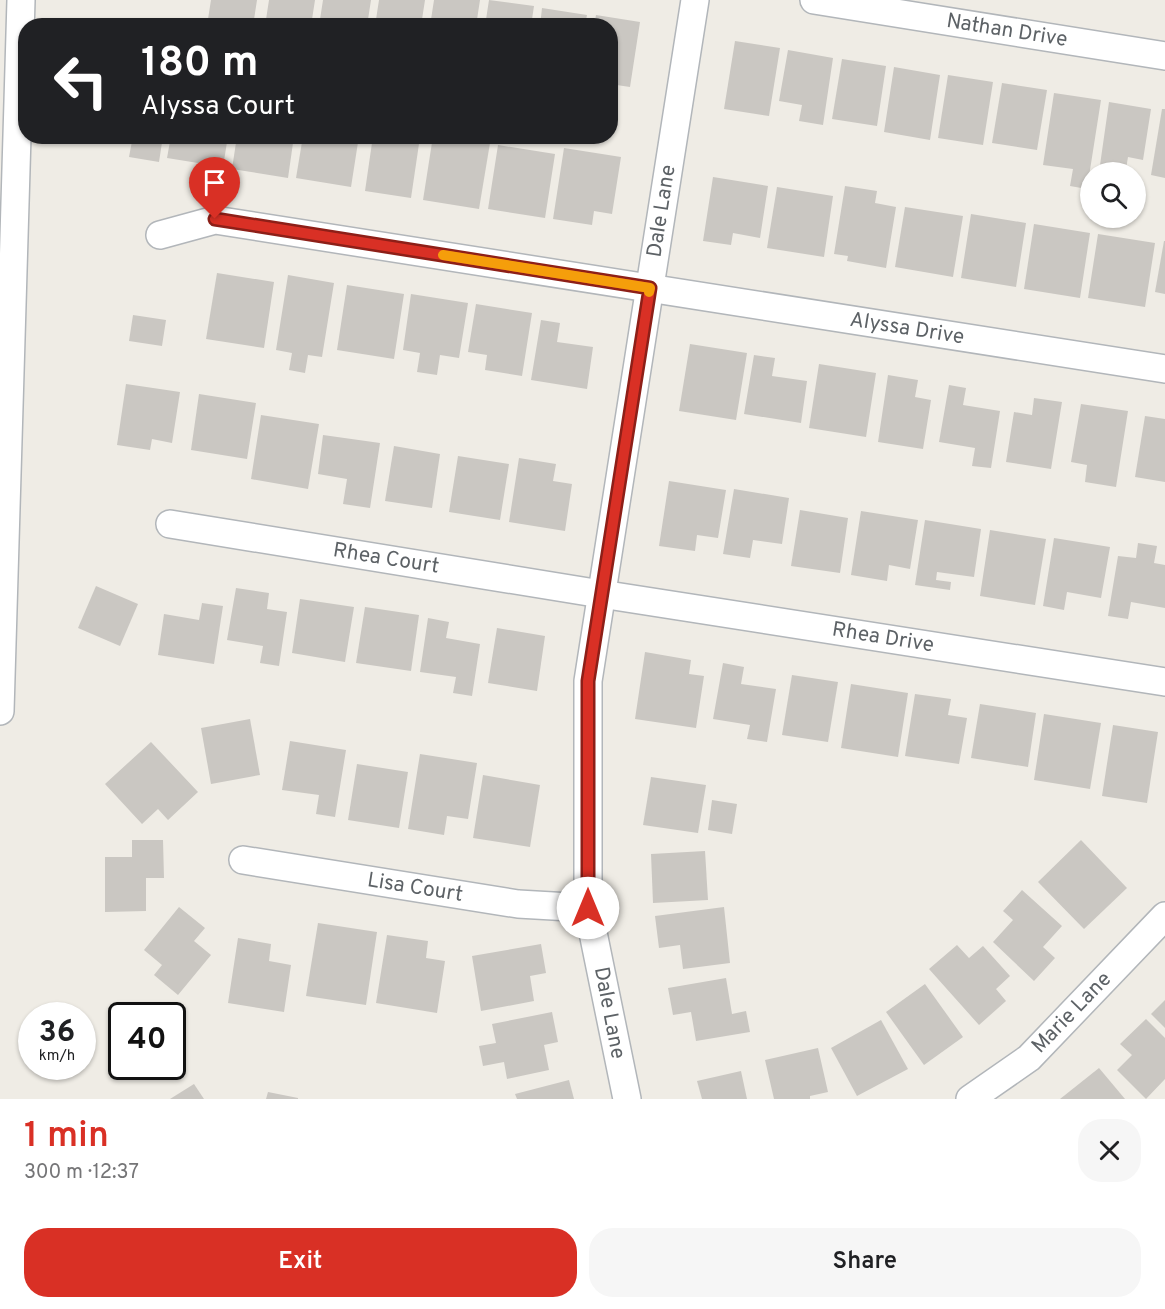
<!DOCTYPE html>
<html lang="en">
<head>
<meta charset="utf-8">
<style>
  body { margin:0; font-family:Overpass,sans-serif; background:#f6f6f6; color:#202124; height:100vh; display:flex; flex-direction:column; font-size:22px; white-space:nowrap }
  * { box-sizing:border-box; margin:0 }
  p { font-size:20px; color:#757577 }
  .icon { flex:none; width:33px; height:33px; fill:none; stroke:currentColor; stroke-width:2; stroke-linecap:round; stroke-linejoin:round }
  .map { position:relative; height:1099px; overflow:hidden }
  .sheet { display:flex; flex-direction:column; background:#fff; flex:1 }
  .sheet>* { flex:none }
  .top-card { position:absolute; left:18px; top:18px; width:600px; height:126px; border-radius:24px; box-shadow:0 2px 4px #0004; background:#202124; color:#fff; overflow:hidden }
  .tools { position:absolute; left:1080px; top:162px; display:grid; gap:12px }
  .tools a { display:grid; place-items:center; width:66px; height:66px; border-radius:50%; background:#fff; box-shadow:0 2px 4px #0004; font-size:30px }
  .speed { position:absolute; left:18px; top:1002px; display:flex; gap:12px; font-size:30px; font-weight:700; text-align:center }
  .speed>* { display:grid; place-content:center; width:78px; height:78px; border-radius:50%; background:#fff; box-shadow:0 2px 4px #0004; line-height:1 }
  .speed small { font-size:15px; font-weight:400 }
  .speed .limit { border:3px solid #111; border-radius:9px; background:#fff; color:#111 }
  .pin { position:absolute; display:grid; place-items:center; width:51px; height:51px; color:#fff; margin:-62px -26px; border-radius:50% 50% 50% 0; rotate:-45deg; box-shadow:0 0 6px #0007 }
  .pin .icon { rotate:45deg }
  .me { position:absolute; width:66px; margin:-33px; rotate:0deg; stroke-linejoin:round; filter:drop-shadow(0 0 4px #0008) }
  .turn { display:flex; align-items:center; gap:21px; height:126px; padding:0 24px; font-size:27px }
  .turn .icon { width:78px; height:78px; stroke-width:2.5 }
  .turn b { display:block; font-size:42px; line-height:51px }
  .round { display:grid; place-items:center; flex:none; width:63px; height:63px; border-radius:24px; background:#f6f6f6 }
  .summary { display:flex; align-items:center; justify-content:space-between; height:102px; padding:0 24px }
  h1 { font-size:36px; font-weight:600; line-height:45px; color:#d93025 }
  .primary-button { display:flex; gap:12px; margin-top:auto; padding:12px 24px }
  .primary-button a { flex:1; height:69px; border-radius:24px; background:#d93025; color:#fff; font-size:24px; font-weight:600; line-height:69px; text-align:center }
  .primary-button a+a { background:#f6f6f6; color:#202124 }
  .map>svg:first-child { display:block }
  .building { fill:#cac7c2 }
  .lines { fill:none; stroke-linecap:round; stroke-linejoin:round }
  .minor-casing { stroke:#b2b6ba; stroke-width:30 }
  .minor { stroke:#fff; stroke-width:27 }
  .route-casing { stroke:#8d1f18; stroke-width:15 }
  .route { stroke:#d93025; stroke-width:10 }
  .slow { stroke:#f59e0b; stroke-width:10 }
  .labels { text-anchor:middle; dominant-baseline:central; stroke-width:4.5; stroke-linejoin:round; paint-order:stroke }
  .street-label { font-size:21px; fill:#5d6266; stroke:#fff }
</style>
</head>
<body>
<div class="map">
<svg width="1165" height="1099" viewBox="0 0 1165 1099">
  <rect width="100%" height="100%" fill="#efece5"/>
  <!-- building -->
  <g class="building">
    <path d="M211,0H257L253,26L208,19Z"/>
    <path d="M269,0H315L311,26H265Z"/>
    <path d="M323,0H371L367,26H319Z"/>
    <path d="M379,0H425L421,26H375Z"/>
    <path d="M434,0H480L476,26H430Z"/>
    <path d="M489,0L534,6L531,26H485Z"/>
    <path d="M542,8L587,15L585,26H540Z"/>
    <path d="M596,15L640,22L630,87L610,84V26H594Z"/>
    <path d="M735,41L780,48L769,116L724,109Z"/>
    <path d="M788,50L833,58L823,125L799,121L802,105L779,101Z"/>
    <path d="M842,59L886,66L877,126L832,119Z"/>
    <path d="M894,67L940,75L930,140L884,132Z"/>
    <path d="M948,75L993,82L983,145L938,138Z"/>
    <path d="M1002,83L1047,90L1037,150L992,143Z"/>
    <path d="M1054,93L1101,100L1087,189L1070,186L1073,169L1043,165Z"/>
    <path d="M1109,102L1151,109L1143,160L1128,157L1126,169L1100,165Z"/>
    <path d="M1162,109H1165V178L1151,175Z"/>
    <path d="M133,136H163L159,162L129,157Z"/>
    <path d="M171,136H228L223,167L167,158Z"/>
    <path d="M237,136H294L288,178L232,169Z"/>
    <path d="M303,136H359L351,187L296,178Z"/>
    <path d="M373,136L420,137L411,198L365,191Z"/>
    <path d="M433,136L490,143L479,209L423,200Z"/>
    <path d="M498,145L555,154L545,218L488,209Z"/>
    <path d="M564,148L621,157L612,214L594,211L592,225L553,219Z"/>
    <path d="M713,177L768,186L760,238L733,233L731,245L703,241Z"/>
    <path d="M845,186L877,191L875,203L896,207L886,268L847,261L848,256L834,254Z"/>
    <path d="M777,187L833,196L824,257L767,248Z"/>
    <path d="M905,207L963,216L953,277L895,267Z"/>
    <path d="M971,214L1026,223L1016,287L961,278Z"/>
    <path d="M1034,224L1090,233L1080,298L1024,289Z"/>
    <path d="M1098,234L1155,243L1145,307L1088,298Z"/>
    <path d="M1164,241H1165V294L1155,292Z"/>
    <path d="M217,273L274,282L264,348L206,339Z"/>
    <path d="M288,275L334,283L322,357L308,355L305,373L289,370L292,353L276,350Z"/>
    <path d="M347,285L404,294L394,359L337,350Z"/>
    <path d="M411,294L468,303L459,358L440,355L437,375L417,372L420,353L403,350Z"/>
    <path d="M476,304L532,313L522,376L485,370L487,355L468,352Z"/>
    <path d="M133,315L166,320L162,346L129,341Z"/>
    <path d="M541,320L560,323L557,342L593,347L587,389L531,380Z"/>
    <path d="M690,344L747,353L736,420L679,411Z"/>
    <path d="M754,355L775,358L772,376L807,381L801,423L744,414Z"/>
    <path d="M819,364L876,373L866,437L809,428Z"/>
    <path d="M888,375L918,380L915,397L931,400L923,449L878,442Z"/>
    <path d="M126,384L180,392L172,443L152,439L150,450L117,445Z"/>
    <path d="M949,385L966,388L963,405L1000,411L991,468L972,466L975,448L939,442Z"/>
    <path d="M199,394L256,403L247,459L191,450Z"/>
    <path d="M1034,398L1062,402L1051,469L1006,462L1014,412L1032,415Z"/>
    <path d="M1081,404L1128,411L1116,487L1085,482L1087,465L1071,462Z"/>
    <path d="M261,415L319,424L308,489L251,479Z"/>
    <path d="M1145,416L1165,419V482L1135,477Z"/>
    <path d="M323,435L380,443L370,508L343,504L347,479L318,474Z"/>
    <path d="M394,446L440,454L432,508L385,501Z"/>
    <path d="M458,456L509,464L500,520L449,512Z"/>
    <path d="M519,458L556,464L553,481L572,484L565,531L509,522Z"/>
    <path d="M669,481L726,490L718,538L697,535L695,551L659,546Z"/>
    <path d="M734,489L789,498L782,544L753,540L750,558L723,554Z"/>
    <path d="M800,510L848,518L840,573L791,566Z"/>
    <path d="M861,511L918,520L910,569L889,565L887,581L851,575Z"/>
    <path d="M925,520L981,529L974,577L937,572L936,580L951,582L950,590L915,585Z"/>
    <path d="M990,530L1046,539L1035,605L980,596Z"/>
    <path d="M1054,538L1110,547L1101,598L1067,592L1064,610L1043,606Z"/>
    <path d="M1138,543L1157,546L1154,563L1165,565V608L1131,602L1128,619L1108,616L1118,556L1136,558Z"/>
    <path d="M96,586L138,604L120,646L78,628Z"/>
    <path d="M236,588L269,593L267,609L287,612L279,666L260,663L263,646L227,640Z"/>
    <path d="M300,599L354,607L345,662L292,653Z"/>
    <path d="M202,603L223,606L214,664L158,655L164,614L199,620Z"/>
    <path d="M365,607L419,615L411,671L356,663Z"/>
    <path d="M428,618L449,622L446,638L480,644L472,696L453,693L456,677L420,672Z"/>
    <path d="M497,628L545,636L537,691L488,683Z"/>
    <path d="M645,652L691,660L689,674L704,676L696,728L635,719Z"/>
    <path d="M723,663L744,667L741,684L776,689L767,742L747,739L750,725L713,719Z"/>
    <path d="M792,675L838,682L828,742L782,735Z"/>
    <path d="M851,684L908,693L898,757L841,748Z"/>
    <path d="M915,694L951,699L948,715L967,718L959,764L905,756Z"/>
    <path d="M980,704L1036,713L1028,767L971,758Z"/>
    <path d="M1044,714L1101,723L1090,789L1034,780Z"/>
    <path d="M250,719L260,775L211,784L201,728Z"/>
    <path d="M1113,725L1158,732L1147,803L1102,796Z"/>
    <path d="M290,741L346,750L335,817L316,814L319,795L282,790Z"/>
    <path d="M151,742L198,792L168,820L158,809L142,824L105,784Z"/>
    <path d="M420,754L477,763L468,819L447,816L444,835L408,829Z"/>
    <path d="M357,764L408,772L399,828L348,820Z"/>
    <path d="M483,775L540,785L530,847L473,838Z"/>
    <path d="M651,777L706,785L698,833L643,825Z"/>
    <path d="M712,800L737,804L732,834L708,830Z"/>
    <path d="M132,840H163L164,878H146V911L105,912V857H132Z"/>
    <path d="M1081,840L1127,888L1084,929L1038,882Z"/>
    <path d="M705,851L708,900L653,903L651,854Z"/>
    <path d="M1022,890L1062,926L1043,947L1055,958L1034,981L993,942L1013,920L1003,911Z"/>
    <path d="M179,907L205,928L194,941L211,955L178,995L154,975L162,965L144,950Z"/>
    <path d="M724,907L730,963L683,969L680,945L659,948L655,916Z"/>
    <path d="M318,923L377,932L366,1005L306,996Z"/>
    <path d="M387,935L428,941L426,958L445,961L437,1013L376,1003Z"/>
    <path d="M238,938L271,944L269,961L291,965L284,1012L228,1003Z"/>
    <path d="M541,944L546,973L530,976L534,1001L481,1011L472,956Z"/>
    <path d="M957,945L969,958L983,946L1010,976L996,989L1006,1001L979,1025L929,969Z"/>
    <path d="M726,978L732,1014L746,1011L750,1032L696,1041L691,1012L673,1015L668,988Z"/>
    <path d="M925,984L963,1037L924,1065L886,1012Z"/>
    <path d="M1165,1000V1028L1151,1014Z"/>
    <path d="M552,1012L558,1042L544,1045L549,1070L507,1079L504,1062L483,1066L479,1046L496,1043L492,1024Z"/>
    <path d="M1146,1019L1165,1038V1079L1146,1099L1117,1070L1132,1055L1120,1044Z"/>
    <path d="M881,1020L908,1069L857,1096L831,1048Z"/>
    <path d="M818,1048L828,1092L810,1096V1099H774L765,1060Z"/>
    <path d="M1099,1068L1125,1099H1060Z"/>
    <path d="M741,1071L747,1099H702L697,1081Z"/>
    <path d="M569,1080L574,1099H517L515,1094Z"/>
    <path d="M194,1084L204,1099H170Z"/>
    <path d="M268,1092L298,1098V1099H266Z"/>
  </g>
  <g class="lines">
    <defs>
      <g id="minor">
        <path d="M814,0L1165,56"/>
        <path d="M160,235L215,220L1165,369"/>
        <path d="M170,524L601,594L1165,682"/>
        <path d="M0,711L21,0"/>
        <path d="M243,860L518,904L588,908"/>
        <path d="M627,1099L588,908V681L695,0"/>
        <path d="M970,1099L1029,1058L1165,916"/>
      </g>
    </defs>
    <!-- minor casing -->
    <use href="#minor" class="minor-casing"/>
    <!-- minor -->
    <use href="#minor" class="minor"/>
  </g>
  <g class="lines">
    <defs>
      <path id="route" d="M215,219L650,288L588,681V908"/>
    </defs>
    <!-- route casing -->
    <use href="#route" class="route-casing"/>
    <!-- route -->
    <use href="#route" class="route"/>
    <!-- slow -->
    <path class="slow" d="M443,255L650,288L649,292"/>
  </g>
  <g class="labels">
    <!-- street labels -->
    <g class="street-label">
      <text transform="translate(1007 31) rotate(9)">Nathan Drive</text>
      <text transform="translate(662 211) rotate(-81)">Dale Lane</text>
      <text transform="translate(907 329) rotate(9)">Alyssa Drive</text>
      <text transform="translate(386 559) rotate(9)">Rhea Court</text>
      <text transform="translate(883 638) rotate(9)">Rhea Drive</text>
      <text transform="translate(415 888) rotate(9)">Lisa Court</text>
      <text transform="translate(609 1013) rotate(79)">Dale Lane</text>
      <text transform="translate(1072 1013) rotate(-46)">Marie Lane</text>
    </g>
  </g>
</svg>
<div class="tools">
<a><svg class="icon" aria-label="search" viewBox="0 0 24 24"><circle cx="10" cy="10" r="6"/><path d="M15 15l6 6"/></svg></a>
</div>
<div class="speed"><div>36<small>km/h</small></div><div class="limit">40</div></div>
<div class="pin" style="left:215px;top:219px;background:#d93025"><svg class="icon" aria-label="arrive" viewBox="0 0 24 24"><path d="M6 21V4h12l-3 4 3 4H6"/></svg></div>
<svg class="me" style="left:588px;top:908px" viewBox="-20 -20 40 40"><circle r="19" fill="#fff"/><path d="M0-13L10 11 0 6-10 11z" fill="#d93025"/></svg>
<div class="top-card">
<div class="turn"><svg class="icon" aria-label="left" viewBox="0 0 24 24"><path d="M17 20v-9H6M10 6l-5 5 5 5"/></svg><div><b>180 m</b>Alyssa Court</div></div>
</div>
</div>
<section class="sheet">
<div class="summary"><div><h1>1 min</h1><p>300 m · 12:37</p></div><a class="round"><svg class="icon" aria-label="close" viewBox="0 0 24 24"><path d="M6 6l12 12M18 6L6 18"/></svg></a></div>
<div class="primary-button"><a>Exit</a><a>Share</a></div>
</section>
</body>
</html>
